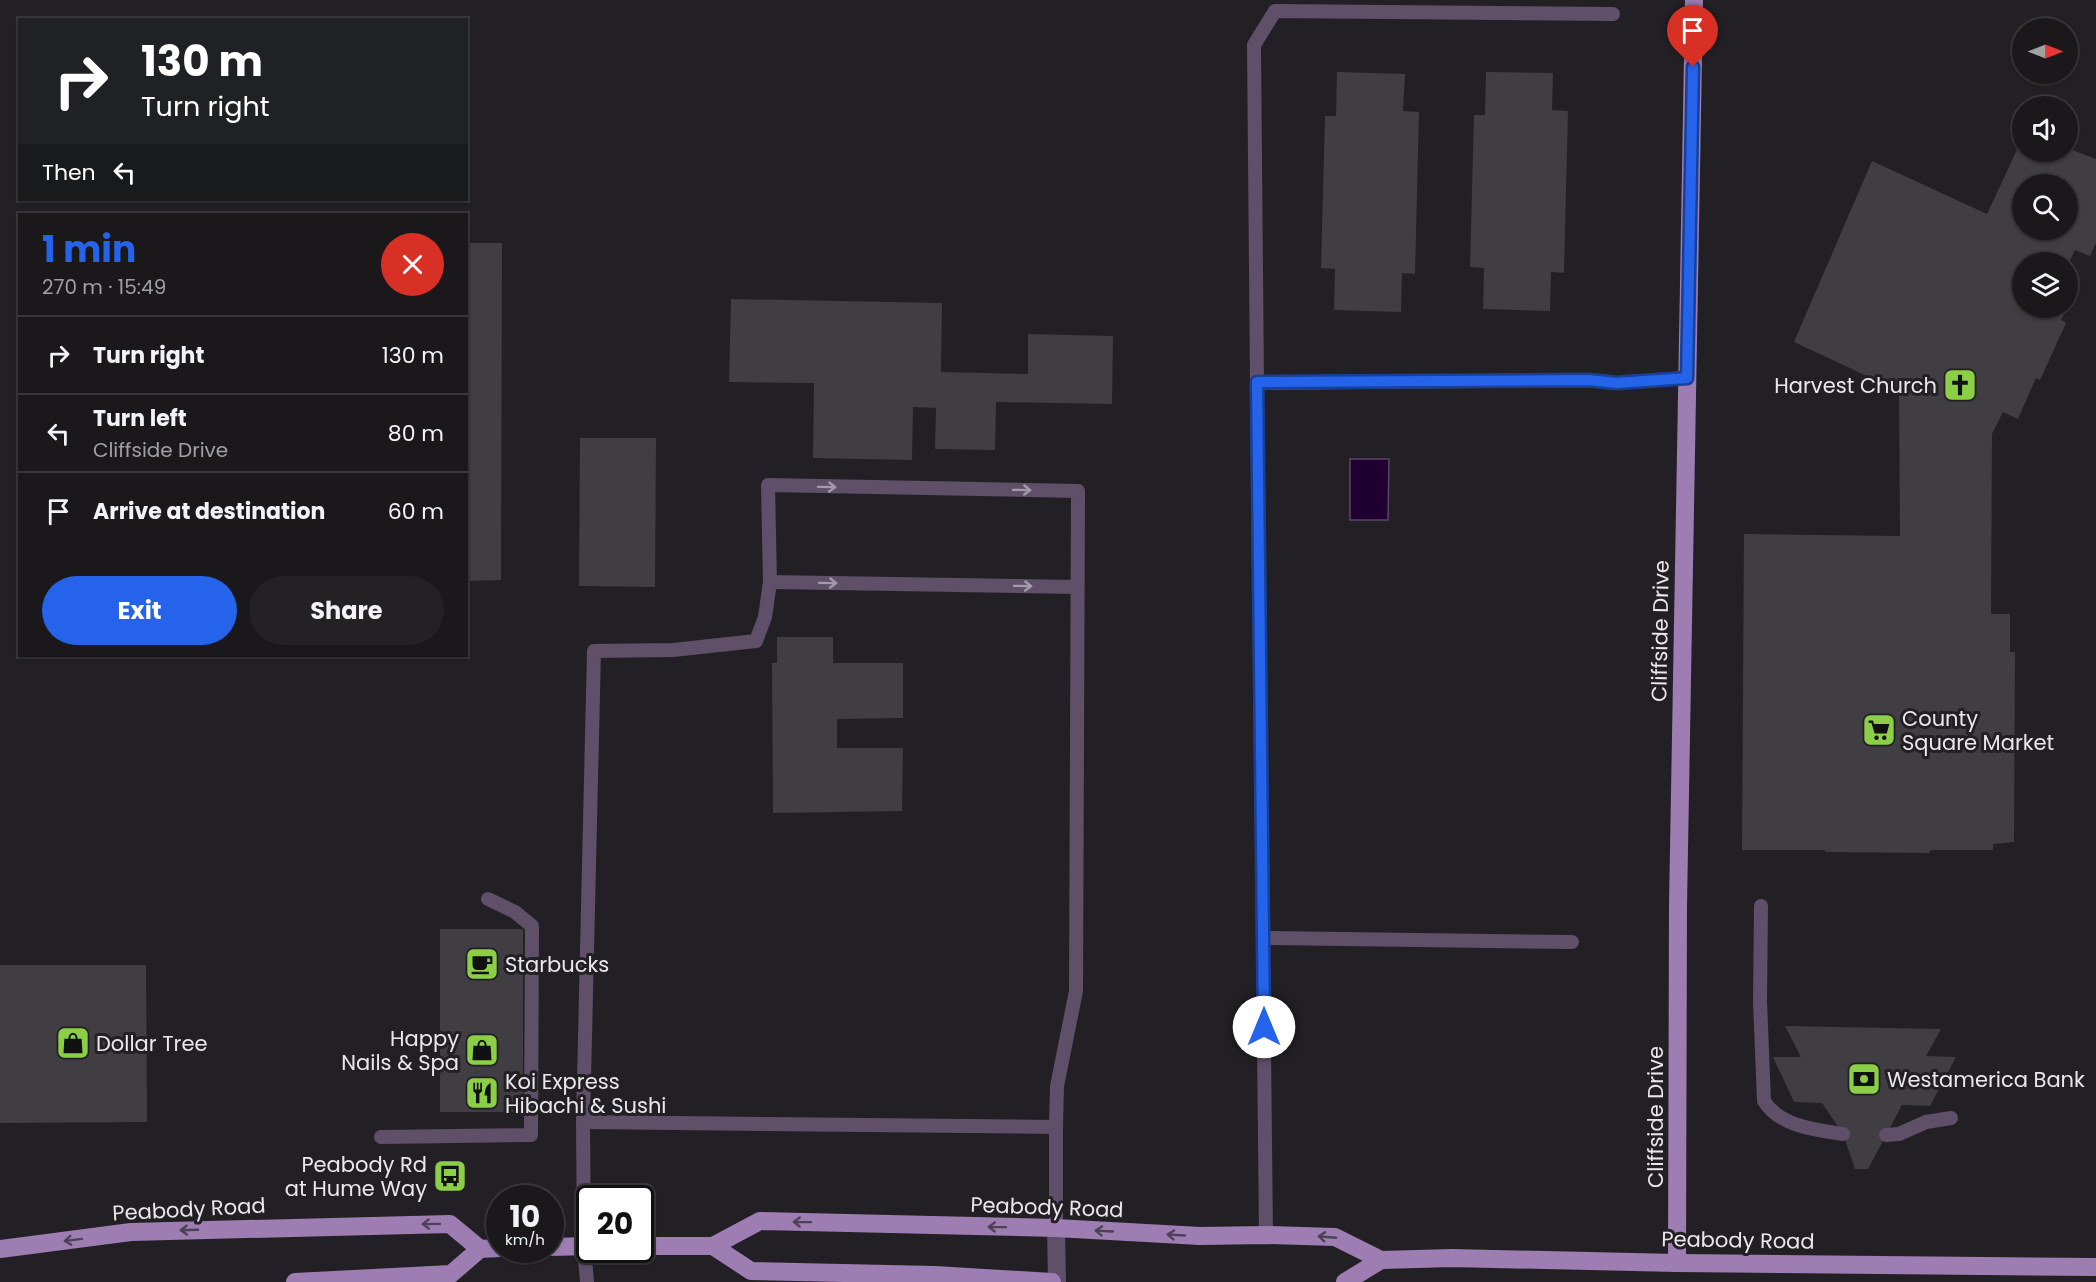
<!DOCTYPE html>
<html lang="en">
<head>
<meta charset="utf-8">
<style>
  body { margin:0; font-family:Poppins,sans-serif; background:#232124; color:#f1f3f6; height:100vh; display:flex; flex-direction:column; font-size:22px; white-space:nowrap }
  * { box-sizing:border-box; margin:0 }
  p { font-size:20px; color:#9fa0a3 }
  .icon { flex:none; width:33px; height:33px; fill:none; stroke:currentColor; stroke-width:2; stroke-linecap:round; stroke-linejoin:round }
  .map { position:relative; flex:1; overflow:hidden }
  .details { position:absolute; left:18px; top:213px; width:450px; height:444px; display:flex; flex-direction:column; background:#1a181b; border-radius:0px; box-shadow:0 2px 4px #0004,0 0 0 2px #38373a }
  .details>* { flex:none }
  .guide { position:absolute; left:18px; top:18px; width:450px; height:183px; border-radius:0px; box-shadow:0 2px 4px #0004,0 0 0 2px #38373a; background:#202124; color:#fff; overflow:hidden }
  .needle { width:39px; rotate:90deg }
  .controls { position:absolute; left:2012px; top:18px; display:grid; gap:12px }
  .controls a { display:grid; place-items:center; width:66px; height:66px; border-radius:50%; background:#1a181b; box-shadow:0 2px 4px #0004,0 0 0 2px #38373a; font-size:30px }
  .speed { position:absolute; left:486px; top:1185px; display:flex; gap:12px; font-size:30px; font-weight:700; text-align:center }
  .speed>* { display:grid; place-content:center; width:78px; height:78px; border-radius:50%; background:#1a181b; box-shadow:0 2px 4px #0004,0 0 0 2px #38373a; line-height:1 }
  .speed small { font-size:15px; font-weight:400 }
  .speed .limit { border:3px solid #111; border-radius:9px; background:#fff; color:#111 }
  .pin { position:absolute; display:grid; place-items:center; width:51px; height:51px; color:#fff; margin:-62px -26px; border-radius:50% 50% 50% 0; rotate:-45deg; box-shadow:0 0 6px #0007 }
  .pin .icon { rotate:45deg }
  .me { position:absolute; width:66px; margin:-33px; rotate:0deg; stroke-linejoin:round; filter:drop-shadow(0 0 4px #0008) }
  .turn { display:flex; align-items:center; gap:21px; height:126px; padding:0 24px; font-size:27px }
  .turn .icon { width:78px; height:78px; stroke-width:2.5 }
  .turn b { display:block; font-size:42px; line-height:51px }
  .then { display:flex; align-items:center; height:57px; padding:0 24px; background:#0003; gap:12px; font-size:22px }
  .round { display:grid; place-items:center; flex:none; width:63px; height:63px; border-radius:32px; background:#232124 }
  .overview { display:flex; align-items:center; justify-content:space-between; height:102px; padding:0 24px }
  h1 { font-size:36px; font-weight:700; line-height:45px; color:#2563eb }
  .cta { display:flex; gap:12px; margin-top:auto; padding:12px 24px }
  .cta a { flex:1; height:69px; border-radius:36px; background:#2563eb; color:#fff; font-size:24px; font-weight:700; line-height:69px; text-align:center }
  .cta a+a { background:#232124; color:#f1f3f6 }
  ul { padding:0; list-style:none }
  li { display:flex; align-items:center; gap:18px; height:78px; padding:0 24px; border-top:2px solid #38373a }
  li div { flex:1 }
  li b { display:block; font-size:22px }
  li em { font-style:normal }
  .map>svg:first-child { display:block }
  .water { fill:#200031; stroke:#5c4568; stroke-width:1.5 }
  .building { fill:#403e42; fill-rule:evenodd }
  .lines { fill:none; stroke-linecap:round; stroke-linejoin:round }
  .lane { stroke:#5f4f69; stroke-width:14 }
  .street { stroke:#5f4f69; stroke-width:18 }
  .primary { stroke:#9d7db2; stroke-width:18 }
  .oneway { stroke:#a49baa }
  .oneway2 { stroke:#4d4156 }
  .route-casing { stroke:#184099; stroke-width:15 }
  .route { stroke:#2563eb; stroke-width:10 }
  .labels { text-anchor:middle; dominant-baseline:central; stroke-width:6; stroke-linejoin:round; paint-order:stroke }
  .poi-label { font-size:21px; fill:#e9e7ea; stroke:#222024; text-anchor:start }
  .street-label { font-size:21px; fill:#e9e7ea; stroke:#222024 }
</style>
</head>
<body>
<div class="map">
<svg width="2096" height="1282" viewBox="0 0 2096 1282">
  <rect width="100%" height="100%" fill="#222024"/>
  <!-- water -->
  <path class="water" d="M1350,459H1389L1388,520H1350Z"/>
  <!-- building -->
  <g class="building">
    <path d="M1337,72L1405,74L1403,111L1419,112L1415,274L1402,273L1401,312L1334,310L1335,269L1321,268L1325,116H1336Z"/>
    <path d="M1486,72L1553,73L1552,110L1568,111L1564,273L1551,272L1550,311L1483,309L1484,268L1470,267L1474,115H1485Z"/>
    <path d="M2022,139V152H2067V148L2096,159V243L2090,256L2075,250L2067,267V262H2022V308H2067L2061,320L2066,323L2040,380L2036,378L2018,419L2003,412L1992,434L1991,614H2010V652H2015L2014,842L1993,844V850H1931L1929,853L1826,852L1824,850H1742L1744,534L1900,536L1899,391L1794,342L1872,161L1987,214ZM2022,184H2067V230H2022Z"/>
    <path d="M466,243H502L501,580L466,581Z"/>
    <path d="M2067,271L2080,278L2067,307Z"/>
    <path d="M731,299L942,303L941,372L1028,374V334L1113,336L1112,404L996,402L995,450L935,449L936,408L913,407L912,460L813,458L814,383L729,382Z"/>
    <path d="M580,438H656L655,587L579,586Z"/>
    <path d="M777,637H833V663H903V718L837,719V748H903L902,811L773,813L772,663H777Z"/>
    <rect x="440" y="929" width="83" height="183"/>
    <path d="M0,965H146L147,1122L0,1123Z"/>
    <path d="M1785,1026L1941,1029L1926,1056L1956,1057L1930,1106L1902,1105L1868,1169H1855L1843,1134L1822,1103L1794,1102L1773,1057H1801Z"/>
  </g>
  <g class="lines">
    <!-- lane -->
    <g class="lane">
      <path d="M1257,383L1254,45L1275,11L1613,14"/>
      <path d="M770,582L1077,587"/>
      <path d="M1761,906L1760,1001L1764,1101C1779,1126 1816,1130 1843,1134"/>
      <path d="M1263,938L1572,942"/>
      <path d="M583,1122L1056,1127V1228"/>
      <path d="M1886,1135L1899,1134L1926,1122L1951,1118"/>
      <path d="M381,1137L531,1135L532,926L515,912L488,899"/>
      <path d="M1266,1235L1257,383L1589,380L1616,383L1687,378"/>
      <path d="M587,1282L584,1246L583,1122L594,651L673,650L756,641L765,617L770,582L768,485L1078,491L1076,991L1057,1086L1056,1127"/>
    </g>
    <!-- street -->
    <path class="street" d="M1056,1228L1057,1282"/>
    <!-- primary -->
    <g class="primary">
      <path d="M640,1246H713L760,1221L1056,1228L1200,1236L1266,1235L1335,1237L1381,1260L1452,1258L1677,1263L2096,1267"/>
      <path d="M713,1246L751,1271L935,1275L1052,1282"/>
      <path d="M550,1247L590,1246"/>
      <path d="M0,1249L131,1232L450,1224L480,1249"/>
      <path d="M1677,1263L1678,906L1694,0"/>
      <path d="M295,1282L451,1274L480,1249L500,1248"/>
      <path d="M1345,1282L1381,1260"/>
    </g>
  </g>
  <!-- one-way arrows -->
  <defs><path id="oneway-shaft" d="M-6 0H5M1.5-3L5.5 0L1.5 3" fill="none" stroke-width="1.6" stroke-linecap="round" stroke-linejoin="round" transform="scale(1.5)"/></defs>
  <g class="oneway">
    <use href="#oneway-shaft" transform="translate(827 487) rotate(1)"/>
    <use href="#oneway-shaft" transform="translate(1022 490) rotate(1)"/>
    <use href="#oneway-shaft" transform="translate(828 583) rotate(1)"/>
    <use href="#oneway-shaft" transform="translate(1023 586) rotate(1)"/>
  </g>
  <g class="oneway2">
    <use href="#oneway-shaft" transform="translate(802 1222) rotate(-179)"/>
    <use href="#oneway-shaft" transform="translate(431 1224) rotate(179)"/>
    <use href="#oneway-shaft" transform="translate(997 1227) rotate(-179)"/>
    <use href="#oneway-shaft" transform="translate(189 1230) rotate(178)"/>
    <use href="#oneway-shaft" transform="translate(1104 1231) rotate(-177)"/>
    <use href="#oneway-shaft" transform="translate(1176 1235) rotate(-177)"/>
    <use href="#oneway-shaft" transform="translate(1327 1237) rotate(-175)"/>
    <use href="#oneway-shaft" transform="translate(73 1240) rotate(173)"/>
  </g>
  <g class="lines">
    <defs>
      <path id="route" d="M1264,1027L1257,382L1589,380L1616,383L1687,378L1693,67"/>
    </defs>
    <!-- route casing -->
    <use href="#route" class="route-casing"/>
    <!-- route -->
    <use href="#route" class="route"/>
  </g>
  <!-- icons -->
  <defs>
    <symbol id="church-square" viewBox="-11 -11 22 22"><rect x="-9" y="-9" width="18" height="18" rx="4" fill="#8cce45" stroke="#222024"/><path d="M-1.2-6h2.4v3.5h3.3v2.4h-3.3V6h-2.4V-.1h-3.3v-2.4h3.3Z" fill="#111"/></symbol>
    <symbol id="supermarket-square" viewBox="-11 -11 22 22"><rect x="-9" y="-9" width="18" height="18" rx="4" fill="#8cce45" stroke="#222024"/><path d="M-6-5.5h2.5l.6 2H6L4.5 2H-2.5L-4.4-4H-6ZM-1.5 3.2a1.3 1.3 0 1 0 .1 0ZM3 3.2a1.3 1.3 0 1 0 .1 0Z" fill="#111"/></symbol>
    <symbol id="cafe-square" viewBox="-11 -11 22 22"><rect x="-9" y="-9" width="18" height="18" rx="4" fill="#8cce45" stroke="#222024"/><path d="M-5.5-4.5H6V0H3Q3 3.5 0 3.5H-2.5Q-5.5 3.5-5.5 0ZM3-3.2v2h1.7v-2ZM-6 4.5H4V6H-6Z" fill="#111"/></symbol>
    <symbol id="shop-square" viewBox="-11 -11 22 22"><rect x="-9" y="-9" width="18" height="18" rx="4" fill="#8cce45" stroke="#222024"/><path d="M-5-2.5h2.3a2.7 3.5 0 0 1 5.4 0H5L5.5 6h-11ZM-1.5-2.5h3a1.5 2.3 0 0 0-3 0Z" fill="#111"/></symbol>
    <symbol id="bank-square" viewBox="-11 -11 22 22"><rect x="-9" y="-9" width="18" height="18" rx="4" fill="#8cce45" stroke="#222024"/><path d="M-6-4H6V4H-6ZM0-2.3a2.3 2.3 0 1 0 0 4.6a2.3 2.3 0 1 0 0-4.6Z" fill="#111"/></symbol>
    <symbol id="restaurant-square" viewBox="-11 -11 22 22"><rect x="-9" y="-9" width="18" height="18" rx="4" fill="#8cce45" stroke="#222024"/><path d="M-5-6h1v4h1v-4h1v4h1v-4h1v5L-1.5 .5V6h-2V.5L-5-1ZM5-6V6H3V1.5H1.5Q1.5-4 5-6Z" fill="#111"/></symbol>
    <symbol id="bus-square" viewBox="-11 -11 22 22"><rect x="-9" y="-9" width="18" height="18" rx="4" fill="#8cce45" stroke="#222024"/><path d="M-5-6H5V4H4V6H2V4H-2V6H-4V4H-5ZM-3.5-4V0h7V-4ZM-3.5 1.2v1.5H-2V1.2ZM2 1.2v1.5H3.5V1.2Z" fill="#111"/></symbol>
  </defs>
  <g fill-rule="evenodd">
    <use href="#church-square" x="1941" y="366" width="38" height="38"/>
    <use href="#supermarket-square" x="1860" y="711" width="38" height="38"/>
    <use href="#cafe-square" x="463" y="945" width="38" height="38"/>
    <use href="#shop-square" x="54" y="1024" width="38" height="38"/>
    <use href="#shop-square" x="463" y="1031" width="38" height="38"/>
    <use href="#bank-square" x="1845" y="1060" width="38" height="38"/>
    <use href="#restaurant-square" x="463" y="1074" width="38" height="38"/>
    <use href="#bus-square" x="431" y="1157" width="38" height="38"/>
  </g>
  <g class="labels">
    <!-- poi labels -->
    <g class="poi-label">
      <text x="1937" y="385" text-anchor="end">Harvest Church</text>
      <text x="1902" y="718">County<tspan x="1902" dy="24">Square Market</tspan></text>
      <text x="505" y="964">Starbucks</text>
      <text x="459" y="1038" text-anchor="end">Happy<tspan x="459" dy="24">Nails &amp; Spa</tspan></text>
      <text x="96" y="1043">Dollar Tree</text>
      <text x="1887" y="1079">Westamerica Bank</text>
      <text x="505" y="1081">Koi Express<tspan x="505" dy="24">Hibachi &amp; Sushi</tspan></text>
      <text x="427" y="1164" text-anchor="end">Peabody Rd<tspan x="427" dy="24">at Hume Way</tspan></text>
    </g>
    <!-- street labels -->
    <g class="street-label">
      <text transform="translate(1660 631) rotate(-89)">Cliffside Drive</text>
      <text transform="translate(1655 1117) rotate(-90)">Cliffside Drive</text>
      <text transform="translate(1047 1207) rotate(2)">Peabody Road</text>
      <text transform="translate(189 1209) rotate(-3)">Peabody Road</text>
      <text transform="translate(1738 1240) rotate(1)">Peabody Road</text>
    </g>
  </g>
</svg>
<div class="controls">
<a><svg class="needle" viewBox="-14 -14 28 28"><path d="M0-13l5 13h-10z" fill="#e53935"/><path d="M0 13l5-13h-10z" fill="#9fa0a3"/></svg></a>
<a><svg class="icon" aria-label="sound" viewBox="0 0 24 24"><path d="M4 9h4l5-4v14l-5-4H4zM17 9q2 3 0 6"/></svg></a>
<a><svg class="icon" aria-label="search" viewBox="0 0 24 24"><circle cx="10" cy="10" r="6"/><path d="M15 15l6 6"/></svg></a>
<a><svg class="icon" aria-label="layers" viewBox="0 0 24 24"><path d="M12 4l9 5-9 5-9-5zM3 14l9 5 9-5"/></svg></a>
</div>
<div class="speed"><div>10<small>km/h</small></div><div class="limit">20</div></div>
<div class="pin" style="left:1693px;top:67px;background:#d93025"><svg class="icon" aria-label="arrive" viewBox="0 0 24 24"><path d="M6 21V4h12l-3 4 3 4H6"/></svg></div>
<svg class="me" style="left:1264px;top:1027px" viewBox="-20 -20 40 40"><circle r="19" fill="#fff"/><path d="M0-13L10 11 0 6-10 11z" fill="#2563eb"/></svg>
<div class="guide">
<div class="turn"><svg class="icon" aria-label="right" viewBox="0 0 24 24"><path d="M7 20v-9h11M14 6l5 5-5 5"/></svg><div><b>130 m</b>Turn right</div></div>
<div class="then">Then<svg class="icon" aria-label="left" viewBox="0 0 24 24"><path d="M17 20v-9H6M10 6l-5 5 5 5"/></svg></div>
</div>
<section class="details">
<div class="overview"><div><h1>1 min</h1><p>270 m · 15:49</p></div><a class="round" style="background:#d93025;color:#fff"><svg class="icon" aria-label="close" viewBox="0 0 24 24"><path d="M6 6l12 12M18 6L6 18"/></svg></a></div>
<ul>
<li><svg class="icon" aria-label="right" viewBox="0 0 24 24"><path d="M7 20v-9h11M14 6l5 5-5 5"/></svg><div><b>Turn right</b></div><em>130 m</em></li>
<li><svg class="icon" aria-label="left" viewBox="0 0 24 24"><path d="M17 20v-9H6M10 6l-5 5 5 5"/></svg><div><b>Turn left</b><p>Cliffside Drive</p></div><em>80 m</em></li>
<li><svg class="icon" aria-label="arrive" viewBox="0 0 24 24"><path d="M6 21V4h12l-3 4 3 4H6"/></svg><div><b>Arrive at destination</b></div><em>60 m</em></li>
</ul>
<div class="cta"><a>Exit</a><a>Share</a></div>
</section>
</div>
</body>
</html>
